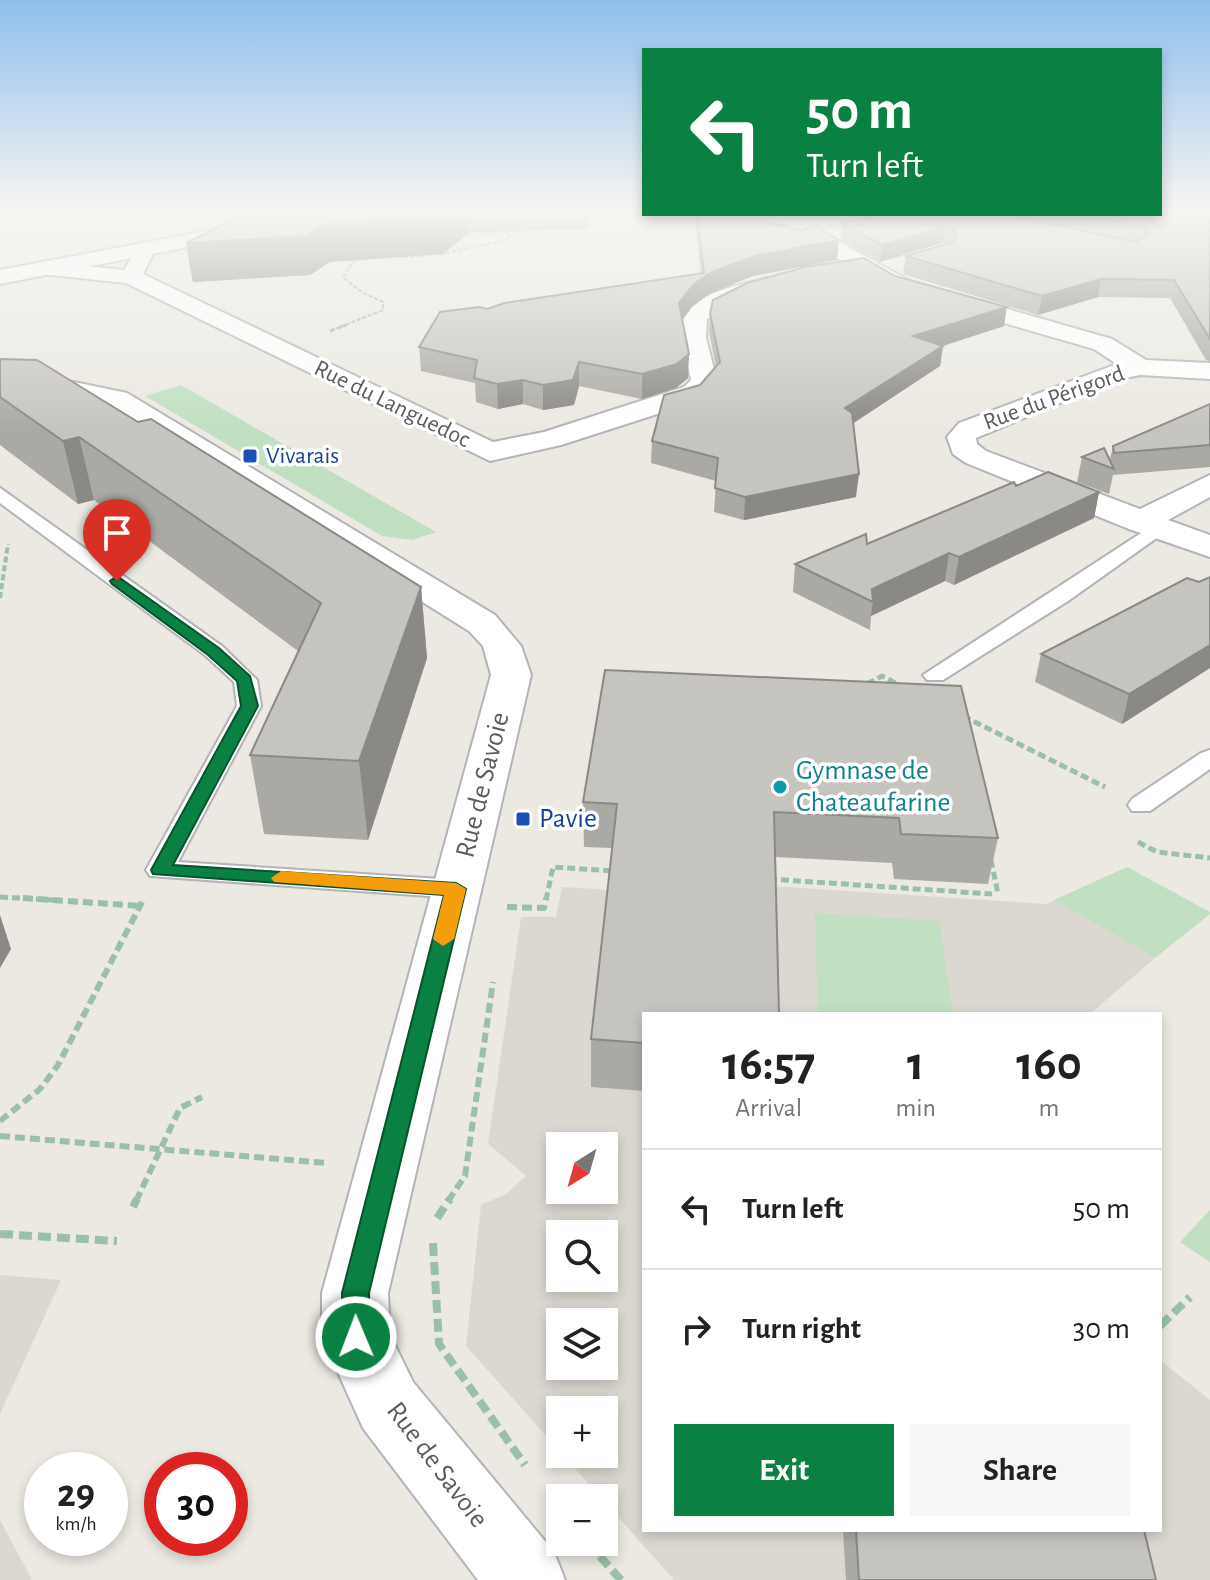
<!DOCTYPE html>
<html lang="en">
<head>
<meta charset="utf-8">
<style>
  body { margin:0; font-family:"Alegreya Sans",sans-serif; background:#f6f6f6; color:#222; height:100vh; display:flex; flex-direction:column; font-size:30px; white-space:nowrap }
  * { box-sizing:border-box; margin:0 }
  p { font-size:26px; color:#767676 }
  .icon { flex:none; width:44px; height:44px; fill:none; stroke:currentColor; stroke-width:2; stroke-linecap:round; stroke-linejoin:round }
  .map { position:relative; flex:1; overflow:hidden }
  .drawer { position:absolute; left:642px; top:1012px; width:520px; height:520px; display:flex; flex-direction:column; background:#fff; border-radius:0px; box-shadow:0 4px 12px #0003 }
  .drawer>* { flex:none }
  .guide { position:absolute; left:642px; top:48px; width:520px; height:168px; border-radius:0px; box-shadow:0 4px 12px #0003; background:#0b8043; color:#fff; overflow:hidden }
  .needle { width:52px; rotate:217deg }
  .fabs { position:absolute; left:546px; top:1132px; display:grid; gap:16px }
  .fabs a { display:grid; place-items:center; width:72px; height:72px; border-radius:0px; background:#fff; box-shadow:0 4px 12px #0003; font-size:40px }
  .speed { position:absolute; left:24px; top:1452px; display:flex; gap:16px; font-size:40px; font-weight:700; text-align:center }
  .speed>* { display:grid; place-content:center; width:104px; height:104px; border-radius:50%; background:#fff; box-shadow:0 4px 12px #0003; line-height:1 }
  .speed small { font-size:20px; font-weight:400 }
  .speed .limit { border:12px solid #d22; background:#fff; color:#111 }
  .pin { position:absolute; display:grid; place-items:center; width:68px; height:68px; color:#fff; margin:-82px -34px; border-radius:50% 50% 50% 0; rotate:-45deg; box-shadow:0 0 8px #0007 }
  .pin .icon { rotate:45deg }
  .me { position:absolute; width:88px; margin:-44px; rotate:359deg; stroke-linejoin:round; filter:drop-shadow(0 0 6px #0008) }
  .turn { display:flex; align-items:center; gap:28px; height:168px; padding:0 32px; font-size:36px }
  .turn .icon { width:104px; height:104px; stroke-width:2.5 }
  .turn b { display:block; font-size:56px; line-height:68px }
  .eta { display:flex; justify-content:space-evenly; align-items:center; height:136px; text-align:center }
  .eta b { font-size:48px; font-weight:700; line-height:56px }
  .primary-button { display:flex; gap:16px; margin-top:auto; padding:16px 32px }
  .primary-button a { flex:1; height:92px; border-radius:0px; background:#0b8043; color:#fff; font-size:32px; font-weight:700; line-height:92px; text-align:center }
  .primary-button a+a { background:#f6f6f6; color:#222 }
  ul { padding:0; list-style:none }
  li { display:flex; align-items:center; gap:24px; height:120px; padding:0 32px; border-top:2px solid #e0e0e0 }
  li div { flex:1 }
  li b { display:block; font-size:30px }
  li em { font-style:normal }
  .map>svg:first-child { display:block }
  .education { fill:#dad8d0; fill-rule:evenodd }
  .green { fill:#c0e0c1 }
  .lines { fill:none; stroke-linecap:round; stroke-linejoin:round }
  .lane-casing { stroke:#b2b4b7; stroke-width:4 }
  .street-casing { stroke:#b2b4b7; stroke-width:4 }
  .secondary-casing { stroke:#b3b6ba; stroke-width:4 }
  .path-far5 { stroke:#9ac0a6; stroke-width:2; stroke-dasharray:4 2; stroke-linecap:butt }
  .path-far4 { stroke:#9ac0a6; stroke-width:3; stroke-dasharray:5 2; stroke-linecap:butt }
  .path-far3 { stroke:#9ac0a6; stroke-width:4; stroke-dasharray:6 3; stroke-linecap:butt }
  .path-far2 { stroke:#9ac0a6; stroke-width:5; stroke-dasharray:8 4; stroke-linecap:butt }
  .path-far1 { stroke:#9ac0a6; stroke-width:6; stroke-dasharray:10 5; stroke-linecap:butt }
  .path { stroke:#9ac0a6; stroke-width:8; stroke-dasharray:13 6; stroke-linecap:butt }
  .lane { fill:#fff; fill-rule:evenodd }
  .street { fill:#fff; fill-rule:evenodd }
  .secondary { fill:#fff; fill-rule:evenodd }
  .wall { fill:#aaa9a3 }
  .shaded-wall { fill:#8b8985 }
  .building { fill:#c6c4be; stroke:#8b8985; stroke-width:2 }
  .route { fill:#0b8043; stroke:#07532c; stroke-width:2 }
  .slow { fill:#f59e0b }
  .transit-dot { fill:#1a4fb4; stroke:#fff; stroke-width:3 }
  .culture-dot { fill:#0f9aa8; stroke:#fff; stroke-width:3 }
  .labels { text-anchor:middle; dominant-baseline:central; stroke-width:7; stroke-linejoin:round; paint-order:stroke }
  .far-street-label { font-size:24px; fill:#5a5d60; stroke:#fff }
  .far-transit-label { font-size:24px; fill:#164399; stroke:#fff; text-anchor:start }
  .culture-label { font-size:28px; fill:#0d838f; stroke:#fff; text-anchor:start }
  .street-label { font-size:28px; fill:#5a5d60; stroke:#fff }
  .transit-label { font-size:28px; fill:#164399; stroke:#fff; text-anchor:start }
</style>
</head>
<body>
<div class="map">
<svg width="1210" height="1580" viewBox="0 0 1210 1580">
  <rect width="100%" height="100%" fill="#ebe9e1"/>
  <!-- education -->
  <g class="education">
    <path d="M771,886L1047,904L1054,900L1155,958L1090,1014H644V1530H1160V1360L1210,1400V1580H674L562,1454H604V1410H560V1451L466,1346L481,1205L506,1194L526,1176L488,1144L521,917H556L562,887L612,890ZM560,1146H604V1190H560ZM560,1234H604V1278H560ZM560,1322H604V1366H560Z"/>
    <path d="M0,1275L61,1280L0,1414Z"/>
    <path d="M0,1520L32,1580H0Z"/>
  </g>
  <!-- green -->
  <g class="green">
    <path d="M181,385L436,532L412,540L382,536L145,396Z"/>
    <path d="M1127,867L1210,912V914L1155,958L1054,900Z"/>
    <path d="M815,913L939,921L953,1014H818Z"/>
    <path d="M1210,1210V1262L1180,1242Z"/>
  </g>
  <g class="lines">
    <defs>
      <g id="lane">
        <path d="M0,488L222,646L257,680L261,706L178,862L456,880L466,883L470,889L466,895L456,898L150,876L146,870L237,706L234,682L206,656L0,503Z"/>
        <path d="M1158,522L1165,524L1168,528L1165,532L1068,601L943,680H927L923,675Z"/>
        <path d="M1210,750V769L1150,811H1132L1128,805L1132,799L1201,753Z"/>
      </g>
      <g id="street">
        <path d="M734,214H977L967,220L812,227L910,281L1112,339L1146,360L1210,363V379L1140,375L1115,380L976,438L977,444L986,451L1140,509L1210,475V497L1168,520L1210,535V557L1129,529L966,463L953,454L947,437L959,423L1117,364L1094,349L894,291L793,232L785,224L744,220Z"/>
        <path d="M144,246L154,252L143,274L493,442L544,432L684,387L691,380C688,364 681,347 681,330C680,294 741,285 767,278L778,285L775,290L732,303L707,319L706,338L717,381L704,399L561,445L490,461L126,283L42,274L31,268L42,262L124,270L137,248Z"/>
        <path d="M0,381L74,382L127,393L495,615L521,646L531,675L388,1293L390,1335L413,1382L554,1552L565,1580H478L363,1428L322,1337V1293L491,675L483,646L469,631L108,405L74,398L0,397Z"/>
      </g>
      <path id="secondary" d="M323,209H360L350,215L0,284V270Z"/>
    </defs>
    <!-- lane casing -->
    <use href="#lane" class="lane-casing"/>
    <!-- street casing -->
    <use href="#street" class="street-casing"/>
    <!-- secondary casing -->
    <use href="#secondary" class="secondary-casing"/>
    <!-- path-far5 -->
    <g class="path-far5">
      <path d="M0,223L30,218L50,209"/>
      <path d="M440,254L507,240L510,233L479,232"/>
      <path d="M404,257L430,255"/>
      <path d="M340,327L383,310V302L363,293L343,277L353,262L362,259"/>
    </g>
    <!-- path-far4 -->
    <path class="path-far4" d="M330,331L346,325"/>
    <!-- path-far3 -->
    <path class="path-far3" d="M0,598L8,544"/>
    <!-- path-far2 -->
    <g class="path-far2">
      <path d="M867,684L882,676L897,684"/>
      <path d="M963,716L1105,787"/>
      <path d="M1138,842L1157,852L1210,858"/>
      <path d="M991,860L998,894"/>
      <path d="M769,879L992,894"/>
      <path d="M0,897L54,900"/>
      <path d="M546,900L553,867L616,871"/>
    </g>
    <!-- path-far1 -->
    <g class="path-far1">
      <path d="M23,898L141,906"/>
      <path d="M507,907L544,908L546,898"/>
      <path d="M0,1121L40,1089L58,1065L142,902"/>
      <path d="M0,1136L327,1163"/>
      <path d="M136,1201L180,1108L202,1097"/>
      <path d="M448,1201L465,1176L493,982"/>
    </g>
    <!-- path -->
    <g class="path">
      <path d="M133,1207L137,1199"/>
      <path d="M437,1218L450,1199"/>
      <path d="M0,1234L117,1241"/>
      <path d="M433,1243L439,1344L525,1465"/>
      <path d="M1160,1326L1190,1297"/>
      <path d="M587,1542L621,1580"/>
    </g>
    <!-- lane -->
    <use href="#lane" class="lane"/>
    <!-- street -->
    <use href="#street" class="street"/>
    <!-- secondary -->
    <use href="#secondary" class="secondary"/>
  </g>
  <!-- wall -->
  <g class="wall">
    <path d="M255,209H589V222L588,229L469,233L443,254L330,262L310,275L193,282L186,243Z"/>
    <path d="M1210,209V361L1206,360L1170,298L1098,297L1038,315L903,274L906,256L946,244L942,243L880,262L841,240L842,223L1008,214H1160Z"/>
    <path d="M694,214H753L837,260L753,276L709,294L692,307L682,320L688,378L676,388L642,399L579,386L574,405L543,410L523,404L498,409L476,402L475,383L421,371L419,347L487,309L701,273Z"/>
    <path d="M895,276L1004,326L943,346L940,366L853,423L856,497L744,520L714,512L716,481L651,463L652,441L716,367L709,332L710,313Z"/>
    <path d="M0,359L138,422L421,587L427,658L368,840L264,834L250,755L298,651L94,500L78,504L0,445Z"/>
    <path d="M1210,404V467L1113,475L1109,494L1077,482L1082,457L1110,459L1113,446Z"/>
    <path d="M1016,486L1099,492L1094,518L954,585L945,581L871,616L870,630L793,592L795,564L867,544Z"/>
    <path d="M1210,577V668L1122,724L1035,682L1041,654Z"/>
    <path d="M605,670L998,838L988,884L894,879L892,863L775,857L644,1014V1091L591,1087V1039L612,848L584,847L583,802Z"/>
    <path d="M843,1530H1144L1156,1580H846Z"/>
  </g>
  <!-- shaded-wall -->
  <g class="shaded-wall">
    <path d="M451,209H468L469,233L443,254L330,262L310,275L193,282L186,243Z"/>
    <path d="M944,227L942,243L880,262L882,245Z"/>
    <path d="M839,240L837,260L753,276L709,294L692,307L678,326L679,303L693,285L710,273L755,256Z"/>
    <path d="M1101,279L1098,297L1038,315L1042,296Z"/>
    <path d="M1007,307L1004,326L911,356L913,336Z"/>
    <path d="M943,346L940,366L843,430L845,408Z"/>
    <path d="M689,354L688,378L676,388L642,399V374Z"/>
    <path d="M579,362V386L574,405L543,410V385Z"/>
    <path d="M523,380V404L498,409L497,384Z"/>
    <path d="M79,437L94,500L78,504L63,441Z"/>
    <path d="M859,474L856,497L744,520L745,497Z"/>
    <path d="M1099,492L1094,518L954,585L959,557Z"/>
    <path d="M949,553L945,581L871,616L873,602L872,589Z"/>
    <path d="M421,587L427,658L368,840L359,761Z"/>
    <path d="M1210,645V668L1122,724L1129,694Z"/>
    <path d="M0,915L11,949L0,968Z"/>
  </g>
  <!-- building -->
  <g class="building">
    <path d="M255,209H451L440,217L326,224L305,236L186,243Z"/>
    <path d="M1160,209H1210V339L1174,280L1101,279L1042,296L906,256L953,242L958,235L953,229L944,227L882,245L842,223L880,214H1006L1135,242L1149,234L1145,228L1082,214H1160Z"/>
    <path d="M697,214H753L768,223L801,230L816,226L839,240L755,256L710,273L693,285L679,303L689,354L677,364L642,374L579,362L573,380L543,385L523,380L497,384L474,378L477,360L419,347L440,312L479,307L487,309L505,303L704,273Z"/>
    <path d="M864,258L895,276L1007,307L913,336L943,346L845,408L852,413L859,474L745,497L715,488L718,458L652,441L664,395L700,385L720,362L710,313L713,300L747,283L805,267Z"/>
    <path d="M0,359L37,360L138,422L151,419L421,587L359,761L250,755L321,603L79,437L63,441L0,397Z"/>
    <path d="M1210,404V445L1114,453L1113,446Z"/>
    <path d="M1104,448L1114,469L1082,457Z"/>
    <path d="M1048,472L1099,492L959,557L949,553L872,589L873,602L795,564L866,534L867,544L1014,482L1016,486Z"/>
    <path d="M1210,577V645L1129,694L1041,654L1187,578L1199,582Z"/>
    <path d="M605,670L961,686L998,838L901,834L899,818L774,812L779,1014H644V1043L591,1039L617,804L583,802Z"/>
    <path d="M856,1530H1144L1156,1580H859Z"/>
  </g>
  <!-- sky -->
  <linearGradient id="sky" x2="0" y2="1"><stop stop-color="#8ec0ed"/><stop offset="0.49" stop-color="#f6f5f2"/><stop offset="1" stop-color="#f6f5f2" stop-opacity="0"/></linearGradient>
  <rect width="1210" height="430" fill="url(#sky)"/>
  <!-- route -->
  <path class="route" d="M117,576L219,648L250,676L258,706L173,865L456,883L466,889L369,1293L370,1337L366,1346L356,1350L346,1346L342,1337V1293L444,895L153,874L151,870L241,706L237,681L208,655L112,584L110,581Z"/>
  <!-- slow -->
  <path class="slow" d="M281,871L456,883L466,889L454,939L443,946L433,939L444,895L274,882L271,878Z"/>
  <!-- markers -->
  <g class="transit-dot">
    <rect x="242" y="448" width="16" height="16" rx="4"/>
    <rect x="515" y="811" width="16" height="16" rx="4"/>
  </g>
  <circle class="culture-dot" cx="780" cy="787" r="8"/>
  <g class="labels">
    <!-- far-street labels -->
    <g class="far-street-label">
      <text transform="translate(1054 398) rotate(-20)">Rue du Périgord</text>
      <text transform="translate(392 404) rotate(26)">Rue du Languedoc</text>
    </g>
    <!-- far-transit labels -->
    <g class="far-transit-label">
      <text x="266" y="456">Vivarais</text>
    </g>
    <!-- culture labels -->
    <g class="culture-label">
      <text x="796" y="771">Gymnase de<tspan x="796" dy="32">Chateaufarine</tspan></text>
    </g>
    <!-- street labels -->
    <g class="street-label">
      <text transform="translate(483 785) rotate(-76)">Rue de Savoie</text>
      <text transform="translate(437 1465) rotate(53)">Rue de Savoie</text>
    </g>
    <!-- transit labels -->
    <g class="transit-label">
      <text x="539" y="819">Pavie</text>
    </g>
  </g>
</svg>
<div class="fabs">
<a><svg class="needle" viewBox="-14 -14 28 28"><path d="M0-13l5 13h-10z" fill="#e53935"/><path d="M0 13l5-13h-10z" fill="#767676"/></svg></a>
<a><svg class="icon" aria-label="search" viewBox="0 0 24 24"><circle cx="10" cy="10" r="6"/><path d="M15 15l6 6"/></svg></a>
<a><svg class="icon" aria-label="layers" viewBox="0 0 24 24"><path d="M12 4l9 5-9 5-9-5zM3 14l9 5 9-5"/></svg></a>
<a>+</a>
<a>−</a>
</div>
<div class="speed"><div>29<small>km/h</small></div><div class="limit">30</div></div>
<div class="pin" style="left:117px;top:581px;background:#d93025"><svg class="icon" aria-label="arrive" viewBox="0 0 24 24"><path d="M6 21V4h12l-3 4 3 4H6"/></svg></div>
<svg class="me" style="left:356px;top:1337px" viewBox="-20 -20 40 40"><circle r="17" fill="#0b8043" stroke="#fff" stroke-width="3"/><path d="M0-11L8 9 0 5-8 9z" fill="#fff"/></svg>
<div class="guide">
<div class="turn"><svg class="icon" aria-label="left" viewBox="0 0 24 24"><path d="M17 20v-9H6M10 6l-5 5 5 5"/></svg><div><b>50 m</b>Turn left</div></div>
</div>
<section class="drawer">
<div class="eta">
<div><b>16:57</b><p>Arrival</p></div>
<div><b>1</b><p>min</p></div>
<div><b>160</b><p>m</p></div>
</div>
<ul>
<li><svg class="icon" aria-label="left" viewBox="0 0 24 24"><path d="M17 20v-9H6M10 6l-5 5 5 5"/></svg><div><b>Turn left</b></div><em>50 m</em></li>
<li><svg class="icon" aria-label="right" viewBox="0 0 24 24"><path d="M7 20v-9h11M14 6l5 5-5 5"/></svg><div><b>Turn right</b></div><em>30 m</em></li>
</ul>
<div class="primary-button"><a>Exit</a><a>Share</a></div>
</section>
</div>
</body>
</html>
